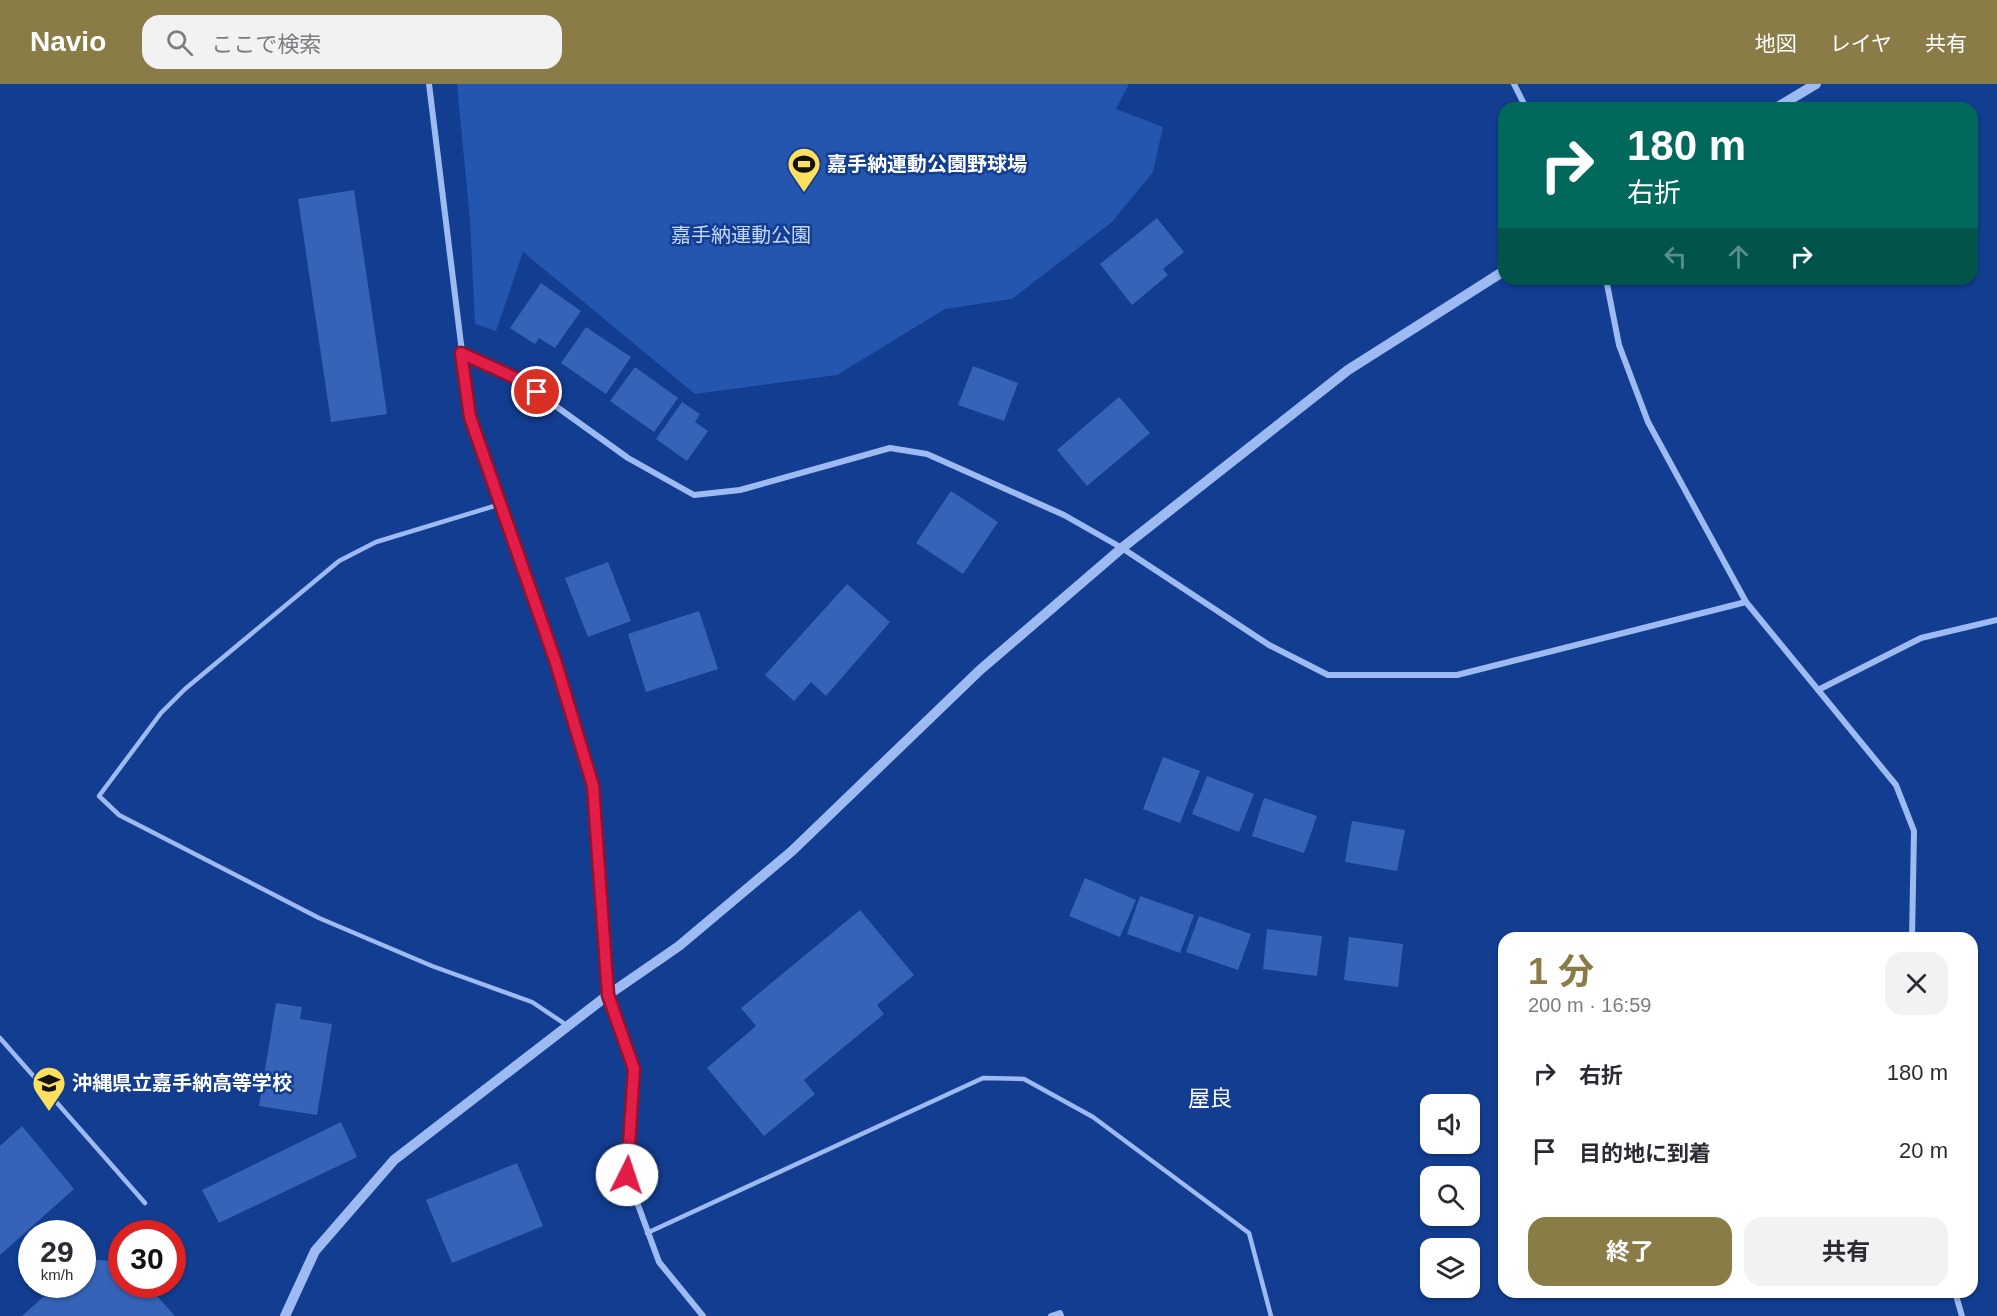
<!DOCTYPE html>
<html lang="ja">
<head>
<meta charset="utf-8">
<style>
  body { margin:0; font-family:Arial,"Noto Sans JP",sans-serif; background:#f2f2f3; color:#2b2b33; height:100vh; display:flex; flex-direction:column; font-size:22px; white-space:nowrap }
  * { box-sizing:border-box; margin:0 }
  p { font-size:20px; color:#7c7c81 }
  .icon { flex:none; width:33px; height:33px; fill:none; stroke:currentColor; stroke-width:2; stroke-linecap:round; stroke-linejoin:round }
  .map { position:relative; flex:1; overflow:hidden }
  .drawer { position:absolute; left:1498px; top:848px; width:480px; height:366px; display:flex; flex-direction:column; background:#fff; border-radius:18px; box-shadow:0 2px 4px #0004 }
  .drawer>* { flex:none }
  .guide { position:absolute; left:1498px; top:18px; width:480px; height:183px; border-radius:18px; box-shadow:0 2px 4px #0004; background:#00695c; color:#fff; overflow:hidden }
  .tools { position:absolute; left:1420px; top:1010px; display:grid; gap:12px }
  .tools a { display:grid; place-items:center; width:60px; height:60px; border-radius:12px; background:#fff; box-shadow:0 2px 4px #0004; font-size:30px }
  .speed { position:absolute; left:18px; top:1136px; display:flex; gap:12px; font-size:30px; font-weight:700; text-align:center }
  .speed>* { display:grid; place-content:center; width:78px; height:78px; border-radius:50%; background:#fff; box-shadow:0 2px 4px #0004; line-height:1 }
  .speed small { font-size:15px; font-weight:400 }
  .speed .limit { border:9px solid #d22; background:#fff; color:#111 }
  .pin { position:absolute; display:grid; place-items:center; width:51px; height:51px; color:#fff; margin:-26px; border:3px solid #fff; border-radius:50%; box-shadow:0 2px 6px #0007 }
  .me { position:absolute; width:66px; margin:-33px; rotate:4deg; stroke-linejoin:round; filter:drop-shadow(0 0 4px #0008) }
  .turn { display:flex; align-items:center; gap:21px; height:126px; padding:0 30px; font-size:27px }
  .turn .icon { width:78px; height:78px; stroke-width:2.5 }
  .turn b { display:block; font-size:42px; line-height:51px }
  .lanes { display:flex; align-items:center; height:57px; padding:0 30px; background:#0003; justify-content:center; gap:30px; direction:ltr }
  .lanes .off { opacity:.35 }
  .round { display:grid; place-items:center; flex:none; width:63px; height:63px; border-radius:18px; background:#f2f2f3 }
  .head { display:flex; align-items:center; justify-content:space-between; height:102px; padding:0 30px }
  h1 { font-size:36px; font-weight:700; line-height:45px; color:#8a7c46 }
  .action { display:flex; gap:12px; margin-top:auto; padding:12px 30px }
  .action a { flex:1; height:69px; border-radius:18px; background:#8a7c46; color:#fff; font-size:24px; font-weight:700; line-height:69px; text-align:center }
  .action a+a { background:#f2f2f3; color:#2b2b33 }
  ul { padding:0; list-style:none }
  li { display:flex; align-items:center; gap:18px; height:78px; padding:0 30px }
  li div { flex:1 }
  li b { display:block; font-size:22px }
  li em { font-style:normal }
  header { display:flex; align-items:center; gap:36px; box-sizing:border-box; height:84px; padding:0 30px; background:#8a7c46; color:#fff }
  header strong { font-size:28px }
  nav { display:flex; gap:33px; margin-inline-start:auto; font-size:21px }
  .search { width:420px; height:54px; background:#f2f2f3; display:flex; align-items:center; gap:15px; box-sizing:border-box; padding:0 21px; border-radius:18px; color:#7c7c81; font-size:22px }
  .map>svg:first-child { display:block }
  .green { fill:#2455af }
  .building { fill:#3663b7 }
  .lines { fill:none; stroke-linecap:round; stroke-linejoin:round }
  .service { stroke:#9dbbf2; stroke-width:4.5 }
  .minor { stroke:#9dbbf2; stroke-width:6 }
  .tertiary { stroke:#9dbbf2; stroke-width:10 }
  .route-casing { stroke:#92132f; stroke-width:15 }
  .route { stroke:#e11d48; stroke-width:10 }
  .labels { text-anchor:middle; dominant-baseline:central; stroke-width:5; stroke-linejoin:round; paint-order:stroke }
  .poi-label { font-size:20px; font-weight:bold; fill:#fff; stroke:#123d90; text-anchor:start }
  .park-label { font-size:20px; fill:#c4d8fd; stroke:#123d90 }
  .quarter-label { font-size:22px; fill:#fff; stroke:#123d90 }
</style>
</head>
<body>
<header>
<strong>Navio</strong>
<div class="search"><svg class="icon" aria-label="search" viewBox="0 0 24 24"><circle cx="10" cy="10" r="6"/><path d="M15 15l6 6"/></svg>ここで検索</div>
<nav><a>地図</a><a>レイヤ</a><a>共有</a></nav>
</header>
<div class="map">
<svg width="1997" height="1232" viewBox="0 0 1997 1232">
  <rect width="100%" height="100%" fill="#123d90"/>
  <!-- green -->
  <path class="green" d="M457,0H1129L1116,25L1163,43L1153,88L1112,138L1012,215L945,225L837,291L695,310L523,168L496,247L475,240L470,137Z"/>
  <!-- building -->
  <g class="building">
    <path d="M354,106L387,330L331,338L298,115Z"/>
    <path d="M1157,134L1184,168L1163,185L1168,191L1132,221L1100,180Z"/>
    <path d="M541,199L581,227L555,264L539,254L535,260L510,244Z"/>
    <path d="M586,243L631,273L606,310L561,279Z"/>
    <path d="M973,282L1018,299L1004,337L958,321Z"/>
    <path d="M635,283L678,314L654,348L610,317Z"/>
    <path d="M1119,313L1150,349L1087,402L1057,366Z"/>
    <path d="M682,318L700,330L695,338L708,347L687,377L656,355Z"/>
    <path d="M951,407L998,438L963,490L916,459Z"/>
    <path d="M608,478L631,537L588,553L565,494Z"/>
    <path d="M847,500L890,538L826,612L811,598L794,617L765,591Z"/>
    <path d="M699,527L718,585L646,608L628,550Z"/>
    <path d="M1163,673L1200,687L1180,739L1143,725Z"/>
    <path d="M1207,692L1254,710L1239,748L1192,730Z"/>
    <path d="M1264,714L1317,732L1304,769L1252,752Z"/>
    <path d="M1352,737L1405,746L1397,787L1345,778Z"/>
    <path d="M1085,794L1136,816L1120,853L1069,832Z"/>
    <path d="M1140,812L1194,831L1180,869L1127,850Z"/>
    <path d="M860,826L914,891L877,921L884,930L804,996L815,1010L764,1052L707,984L756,942L741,924Z"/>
    <path d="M1199,832L1251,850L1238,886L1186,868Z"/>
    <path d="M1267,845L1322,852L1317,892L1263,885Z"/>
    <path d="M1349,853L1403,860L1398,903L1344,896Z"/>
    <path d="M276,919L302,923L300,935L332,940L317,1031L259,1022Z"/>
    <path d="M341,1038L357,1073L219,1139L202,1106Z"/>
    <path d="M22,1042L74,1105L0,1171V1062Z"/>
    <path d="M517,1079L543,1142L452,1179L426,1116Z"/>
    <path d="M87,1175L122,1178V1200H146L175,1232H22L58,1200H82V1179Z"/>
  </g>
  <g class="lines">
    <!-- service -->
    <g class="service">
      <path d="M501,420L376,458L339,477L185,605L161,629L99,712L119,731L319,834L432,882L532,918L568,942"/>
      <path d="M0,954L145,1119"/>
      <path d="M647,1149L983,994L1024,995L1093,1033L1249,1149L1271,1232"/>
    </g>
    <!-- minor -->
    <g class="minor">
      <path d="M429,0L470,333L555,576L593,702L608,911L634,985L627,1091L659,1178L703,1232"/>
      <path d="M1514,0L1526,24"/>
      <path d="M1606,195L1619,261L1648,338L1746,518L1896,701L1914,747L1912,854"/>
      <path d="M461,269L518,295L628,374L694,411L740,406L890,364L927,370L1064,431L1122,464L1269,561L1328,591H1457L1746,518"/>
      <path d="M1818,606L1921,554L1997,536"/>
      <path d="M1955,1208L1962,1232"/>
      <path d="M1051,1232L1060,1229L1061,1232"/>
    </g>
    <!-- tertiary -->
    <g class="tertiary">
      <path d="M1776,24L1816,0"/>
      <path d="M285,1232L315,1167L394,1076L608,911L679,862L792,767L980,586L1122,464L1348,286L1504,187"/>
    </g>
  </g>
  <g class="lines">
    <defs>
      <path id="route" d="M537,308L518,295L461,269L470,333L555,576L593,702L608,911L634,985L627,1091"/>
    </defs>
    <!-- route casing -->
    <use href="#route" class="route-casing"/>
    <!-- route -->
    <use href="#route" class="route"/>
  </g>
  <!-- icons -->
  <defs>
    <symbol id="stadium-pin" viewBox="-11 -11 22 30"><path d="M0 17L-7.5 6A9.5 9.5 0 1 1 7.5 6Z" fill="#ffe05e" stroke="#123d90"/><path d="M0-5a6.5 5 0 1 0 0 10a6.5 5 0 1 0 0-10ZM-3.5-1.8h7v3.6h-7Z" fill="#111"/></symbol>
    <symbol id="school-pin" viewBox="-11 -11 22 30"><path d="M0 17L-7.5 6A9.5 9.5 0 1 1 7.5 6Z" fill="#ffe05e" stroke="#123d90"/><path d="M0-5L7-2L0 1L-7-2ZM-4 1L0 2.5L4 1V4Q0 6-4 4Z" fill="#111"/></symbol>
  </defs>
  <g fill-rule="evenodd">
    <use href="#stadium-pin" x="785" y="61" width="38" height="52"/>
    <use href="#school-pin" x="30" y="980" width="38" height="52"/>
  </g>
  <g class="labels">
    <!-- poi labels -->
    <g class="poi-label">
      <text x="827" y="80">嘉手納運動公園野球場</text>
      <text x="72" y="999">沖縄県立嘉手納高等学校</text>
    </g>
    <!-- park labels -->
    <g class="park-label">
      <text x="741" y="151">嘉手納運動公園</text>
    </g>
    <!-- quarter labels -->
    <g class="quarter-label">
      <text x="1210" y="1014">屋良</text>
    </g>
  </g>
</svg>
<div class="tools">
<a><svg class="icon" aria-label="sound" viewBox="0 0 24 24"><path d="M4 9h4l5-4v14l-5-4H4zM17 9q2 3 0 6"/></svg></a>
<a><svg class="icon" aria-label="search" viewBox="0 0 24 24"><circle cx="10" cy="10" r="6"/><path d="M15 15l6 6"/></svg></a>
<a><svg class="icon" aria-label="layers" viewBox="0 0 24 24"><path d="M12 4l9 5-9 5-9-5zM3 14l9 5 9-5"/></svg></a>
</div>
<div class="speed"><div>29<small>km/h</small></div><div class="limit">30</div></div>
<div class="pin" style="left:537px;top:308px;background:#d93025"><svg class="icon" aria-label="arrive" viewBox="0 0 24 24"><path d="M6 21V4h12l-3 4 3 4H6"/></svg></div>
<svg class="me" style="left:627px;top:1091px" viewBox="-20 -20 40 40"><circle r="19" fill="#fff"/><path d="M0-13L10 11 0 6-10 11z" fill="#e11d48"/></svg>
<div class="guide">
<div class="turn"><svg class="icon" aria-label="right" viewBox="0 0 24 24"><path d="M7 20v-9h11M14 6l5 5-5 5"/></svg><div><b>180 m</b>右折</div></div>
<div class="lanes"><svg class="icon off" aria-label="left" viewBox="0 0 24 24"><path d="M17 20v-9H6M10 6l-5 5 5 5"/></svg><svg class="icon off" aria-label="ahead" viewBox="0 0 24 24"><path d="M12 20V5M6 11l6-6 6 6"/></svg><svg class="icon" aria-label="right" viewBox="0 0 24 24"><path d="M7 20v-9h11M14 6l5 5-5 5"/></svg></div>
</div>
<section class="drawer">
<div class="head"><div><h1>1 分</h1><p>200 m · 16:59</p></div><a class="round"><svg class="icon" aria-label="close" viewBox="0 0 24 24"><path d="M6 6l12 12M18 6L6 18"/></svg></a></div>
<ul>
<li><svg class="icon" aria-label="right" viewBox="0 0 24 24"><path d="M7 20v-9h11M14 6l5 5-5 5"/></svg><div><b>右折</b></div><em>180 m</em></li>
<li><svg class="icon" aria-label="arrive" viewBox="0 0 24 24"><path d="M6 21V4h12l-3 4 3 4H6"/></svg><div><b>目的地に到着</b></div><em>20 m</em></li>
</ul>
<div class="action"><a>終了</a><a>共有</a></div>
</section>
</div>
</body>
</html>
